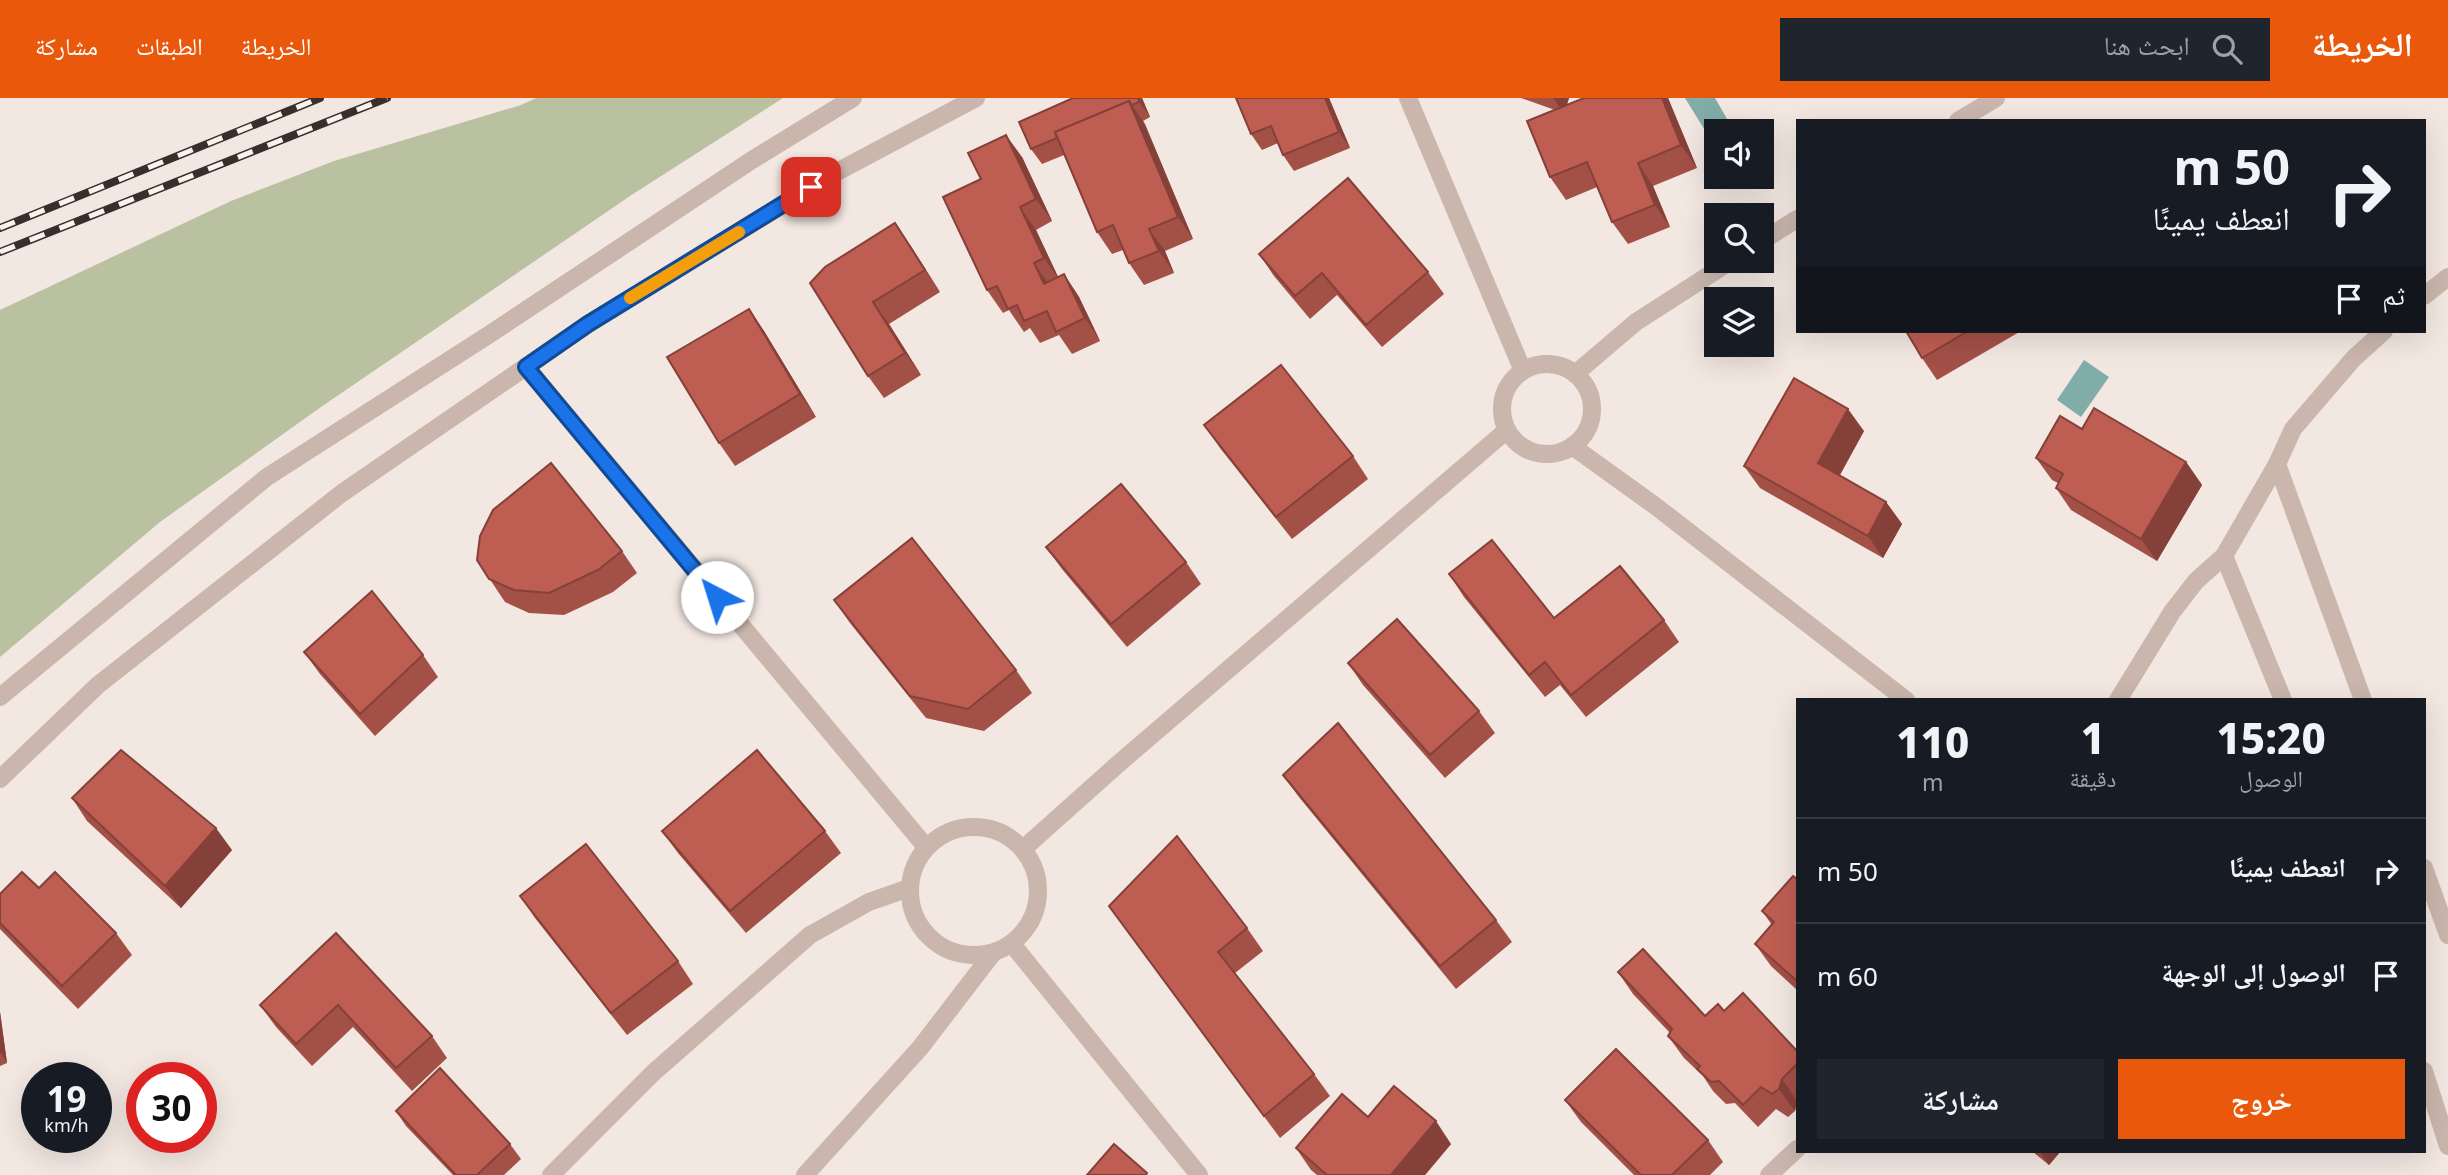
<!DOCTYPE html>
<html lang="ar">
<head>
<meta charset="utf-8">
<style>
  body { margin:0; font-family:"Noto Sans","Noto Naskh Arabic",sans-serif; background:#20242c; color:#f1f3f6; direction:rtl; height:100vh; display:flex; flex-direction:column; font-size:26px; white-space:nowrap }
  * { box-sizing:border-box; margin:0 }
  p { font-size:23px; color:#9ea1a6 }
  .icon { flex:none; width:38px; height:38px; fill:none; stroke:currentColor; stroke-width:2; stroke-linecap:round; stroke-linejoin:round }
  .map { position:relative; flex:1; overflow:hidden; direction:ltr }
  .side { position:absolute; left:1796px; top:600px; width:630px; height:455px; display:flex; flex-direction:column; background:#171b24; border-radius:0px; box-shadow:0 7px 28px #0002; direction:rtl }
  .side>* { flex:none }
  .banner { position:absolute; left:1796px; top:21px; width:630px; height:214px; border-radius:0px; box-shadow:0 7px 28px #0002; direction:rtl; background:#171b24; color:#f1f3f6; overflow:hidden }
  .controls { position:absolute; left:1704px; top:21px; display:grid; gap:14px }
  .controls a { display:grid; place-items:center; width:70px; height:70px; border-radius:0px; background:#171b24; box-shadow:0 7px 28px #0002; font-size:35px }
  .speed { position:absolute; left:21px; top:964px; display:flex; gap:14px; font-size:35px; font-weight:700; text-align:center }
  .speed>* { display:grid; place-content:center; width:91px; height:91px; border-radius:50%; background:#171b24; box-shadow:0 7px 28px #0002; line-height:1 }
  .speed small { font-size:18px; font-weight:400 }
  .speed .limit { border:10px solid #d22; background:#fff; color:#111 }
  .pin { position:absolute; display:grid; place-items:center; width:60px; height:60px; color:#fff; margin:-30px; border-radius:14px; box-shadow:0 4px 10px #0006 }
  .me { position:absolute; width:77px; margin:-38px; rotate:320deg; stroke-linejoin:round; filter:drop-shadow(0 0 5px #0008) }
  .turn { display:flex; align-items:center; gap:24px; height:147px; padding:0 21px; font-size:32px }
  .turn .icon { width:91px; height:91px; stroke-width:2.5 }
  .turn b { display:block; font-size:49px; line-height:60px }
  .then { display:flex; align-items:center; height:66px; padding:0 21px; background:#0003; gap:14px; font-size:26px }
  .eta { display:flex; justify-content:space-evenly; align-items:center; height:119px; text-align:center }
  .eta b { font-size:42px; font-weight:800; line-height:49px }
  .button { display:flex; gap:14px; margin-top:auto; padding:14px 21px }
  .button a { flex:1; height:80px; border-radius:0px; background:#ea580c; color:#fff; font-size:28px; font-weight:800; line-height:80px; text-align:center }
  .button a+a { background:#20242c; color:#f1f3f6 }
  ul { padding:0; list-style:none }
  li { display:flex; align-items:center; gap:21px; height:105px; padding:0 21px; border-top:2px solid #363941 }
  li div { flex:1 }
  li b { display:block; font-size:26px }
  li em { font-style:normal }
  header { display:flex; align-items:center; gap:42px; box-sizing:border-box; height:98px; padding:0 35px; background:#ea580c; color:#fff }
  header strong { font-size:33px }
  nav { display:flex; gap:38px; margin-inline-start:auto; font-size:24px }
  .search { width:490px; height:63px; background:#20242c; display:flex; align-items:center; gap:18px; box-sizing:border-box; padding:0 24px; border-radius:0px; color:#9ea1a6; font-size:26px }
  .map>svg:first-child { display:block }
  .green { fill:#bac1a1 }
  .water { fill:#81ada9 }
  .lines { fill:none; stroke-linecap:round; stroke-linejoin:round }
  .minor { stroke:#cab6ad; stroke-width:18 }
  .rail-casing { stroke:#392e2b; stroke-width:8 }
  .rail { stroke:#faf2ed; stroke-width:5; stroke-dasharray:16; stroke-linecap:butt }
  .wall { fill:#a35047 }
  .shaded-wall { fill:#854139 }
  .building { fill:#be5d52; stroke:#854139; stroke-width:2 }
  .route-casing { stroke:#114b97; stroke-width:18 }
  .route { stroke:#1a73e8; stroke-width:12 }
  .slow { stroke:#f59e0b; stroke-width:12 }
</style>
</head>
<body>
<header>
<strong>الخريطة</strong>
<div class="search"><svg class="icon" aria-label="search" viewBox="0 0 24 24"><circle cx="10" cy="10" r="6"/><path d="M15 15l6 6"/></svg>ابحث هنا</div>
<nav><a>الخريطة</a><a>الطبقات</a><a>مشاركة</a></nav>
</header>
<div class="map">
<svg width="2448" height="1077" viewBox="0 0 2448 1077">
  <rect width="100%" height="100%" fill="#f2e7e1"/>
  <!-- green -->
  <path class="green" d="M536,0H783L633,96L321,309L160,424L0,559V212L231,103L334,63L521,7Z"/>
  <!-- water -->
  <g class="water">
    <path d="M1685,0H1715L1734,33H1717V45L1714,47Z"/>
    <path d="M2084,262L2109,279L2081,319L2057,302Z"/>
  </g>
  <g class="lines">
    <!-- minor -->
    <g class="minor">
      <path d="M1408,0L1523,273"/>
      <path d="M1958,23L1996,0"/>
      <path d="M1762,143L1797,121"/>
      <path d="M2424,198L2448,179"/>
      <circle cx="1547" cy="311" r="45"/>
      <path d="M526,269L926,749"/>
      <path d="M1575,276L1636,224L1731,163"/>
      <path d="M1572,348L1654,407L1906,602"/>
      <path d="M2277,366L2363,602"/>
      <path d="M2224,458L2283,602"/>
      <path d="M0,599L267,379L490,236L752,62L853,0"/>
      <path d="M2118,602L2172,514L2196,483L2224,458L2277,366L2293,331L2354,260L2384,233"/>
      <path d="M0,681L98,587L342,395L588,226L833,76L976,0"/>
      <circle cx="974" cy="793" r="64"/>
      <path d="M1023,751L1117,667L1507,332"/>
      <path d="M2424,770L2448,837"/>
      <path d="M1012,846L1199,1077"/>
      <path d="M2424,973L2448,1048"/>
      <path d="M551,1077L653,975L810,837L869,804L909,790"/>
      <path d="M805,1077L920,950L993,855"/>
      <path d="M1769,1077L1797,1051"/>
    </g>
    <defs>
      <g id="rail">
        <path d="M0,130L320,0"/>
        <path d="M0,154L387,0"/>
      </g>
    </defs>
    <!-- rail casing -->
    <use href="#rail" class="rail-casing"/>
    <!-- rail -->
    <use href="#rail" class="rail"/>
  </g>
  <!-- wall -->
  <g class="wall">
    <path d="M1073,0H1142L1150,19L1143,23L1193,141L1165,153L1174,175L1144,187L1129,165L1123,152L1112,156L1097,134L1064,57L1042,66L1031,51Z"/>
    <path d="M1329,0L1350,50L1294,73L1283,57L1278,45L1262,52L1251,36Z"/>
    <path d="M1521,0H1569L1567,7L1584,0H1668L1697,70L1653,88L1670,129L1628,146L1612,124L1597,89L1566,102L1550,79L1555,12Z"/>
    <path d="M1022,59L1052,123L1036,132L1058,179L1064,176L1079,199L1100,243L1072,256L1059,237L1040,245L1030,230L1024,234L1009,212L1003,215L987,192L981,81Z"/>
    <path d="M895,125L910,147L940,194L889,226L921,277L884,300L868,278L810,185Z"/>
    <path d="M1259,156L1428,174L1444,196L1382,249L1337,197L1310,221L1274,178Z"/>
    <path d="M749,211L764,233L816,319L735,368L719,345Z"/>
    <path d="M1906,233H2021L1937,282L1922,260Z"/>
    <path d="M1204,327L1353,358L1368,381L1292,441L1220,350Z"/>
    <path d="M2082,331L2186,364L2202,387L2157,463L2071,412L2056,390L2058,385L2052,382L2036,360Z"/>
    <path d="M1864,333L1839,378L1886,404L1902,426L1883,460L1760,390L1744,368Z"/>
    <path d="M1046,449L1186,464L1201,486L1127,549L1062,471Z"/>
    <path d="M622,453L637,475L613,494L564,517L529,515L505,504L477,462Z"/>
    <path d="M1449,476L1554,520L1664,522L1679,544L1586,619L1560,587L1545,599L1464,499Z"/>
    <path d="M834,502L1016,572L1032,595L984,633L926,620L850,525Z"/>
    <path d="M304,554L423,557L438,579L375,638L320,576Z"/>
    <path d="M1348,565L1479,613L1495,635L1445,680L1363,587Z"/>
    <path d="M1283,677L1496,822L1512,844L1456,891L1299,699Z"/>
    <path d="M72,700L232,752L181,810L87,723Z"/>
    <path d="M662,733H825L841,755L746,835L678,755Z"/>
    <path d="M1797,781V892L1771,868L1755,846L1772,827L1762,813Z"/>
    <path d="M39,790L116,835L132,857L78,911L0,831V796Z"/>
    <path d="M520,798L678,863L693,886L627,937L535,820Z"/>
    <path d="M1109,808L1247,830L1263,853L1235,875L1314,976L1330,998L1280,1040Z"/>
    <path d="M336,835L432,938L447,960L412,993L353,929L312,968L276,929L260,907Z"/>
    <path d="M1618,874L1705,918L1724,913L1797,953V1003L1795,1013L1788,1019L1776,1011L1758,1029L1735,1005L1726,1006L1713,993L1703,978L1684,960L1668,938L1670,935L1633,896Z"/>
    <path d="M0,914L7,965L0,968Z"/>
    <path d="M1565,1002L1708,1042L1723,1064L1710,1077H1634L1581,1024Z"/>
    <path d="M396,1013L510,1046L521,1061L504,1077H453L406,1028Z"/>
    <path d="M1368,1019L1451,1046L1425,1077H1317L1311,1072L1296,1050Z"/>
    <path d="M2033,1054H2060L2049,1067Z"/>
  </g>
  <!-- shaded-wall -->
  <g class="shaded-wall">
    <path d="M1138,0H1142L1150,19L1139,4Z"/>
    <path d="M1325,0H1329L1350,50L1339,34Z"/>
    <path d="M1553,0H1569L1564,15Z"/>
    <path d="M1662,0H1668L1697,70L1681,47Z"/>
    <path d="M1129,3L1145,26L1193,141L1178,119Z"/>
    <path d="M1006,37L1022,59L1052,123L1036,101Z"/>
    <path d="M1638,65L1653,88L1670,129L1655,107Z"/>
    <path d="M1020,109L1036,132L1060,183L1044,160Z"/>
    <path d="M895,125L910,147L940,194L925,172Z"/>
    <path d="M1149,131L1165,153L1174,175L1159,153Z"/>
    <path d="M1034,165L1050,188L1044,186Z"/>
    <path d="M1064,176L1079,199L1100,243L1085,220Z"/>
    <path d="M873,204L889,226L921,277L905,255Z"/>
    <path d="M749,211L764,233L816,319L800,296Z"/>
    <path d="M1848,311L1864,333L1834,388L1818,365Z"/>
    <path d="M2186,364L2202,387L2157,463L2141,441Z"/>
    <path d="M1886,404L1902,426L1883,460L1868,438Z"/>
    <path d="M216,730L232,752L181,810L165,788Z"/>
    <path d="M0,914L7,965L0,954Z"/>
    <path d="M1782,981L1797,1003L1795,1013L1779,991Z"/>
    <path d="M1436,1023L1451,1046L1425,1077H1391Z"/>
    <path d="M2040,1054H2060L2049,1067Z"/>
  </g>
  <!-- building -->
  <g class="building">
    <path d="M1073,0H1138L1139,4L1132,7L1129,3L1055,34L1057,40L1031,51L1019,24Z"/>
    <path d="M1236,0H1325L1339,34L1283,57L1271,28L1251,36Z"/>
    <path d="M1584,0H1662L1681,47L1638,65L1655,107L1612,124L1587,64L1550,79L1527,23Z"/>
    <path d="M1129,3L1178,119L1149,131L1159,153L1129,165L1113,127L1097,134L1055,34Z"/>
    <path d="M1006,37L1036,101L1020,109L1044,160L1034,165L1044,186L1064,176L1085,220L1056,234L1047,213L1024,223L1017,207L1008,211L997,188L987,192L943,99L981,81L968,55Z"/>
    <path d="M1348,80L1428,174L1366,227L1322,175L1295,198L1259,156Z"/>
    <path d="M895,125L925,172L873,204L905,255L868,278L810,185L825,169Z"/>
    <path d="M749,211L800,296L719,345L667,259Z"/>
    <path d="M1906,233H1968L1922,260Z"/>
    <path d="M1281,267L1353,358L1276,419L1204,327Z"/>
    <path d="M1794,280L1848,311L1818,365L1886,404L1868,438L1744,368Z"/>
    <path d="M2094,310L2186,364L2141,441L2056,390L2063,376L2036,360L2060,318L2082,331Z"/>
    <path d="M551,365L622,453L598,472L549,495L514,492L489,481L477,462L480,438L493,412Z"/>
    <path d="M1121,386L1186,464L1111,526L1046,449Z"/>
    <path d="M912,440L1016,572L968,611L910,598L834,502Z"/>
    <path d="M1492,442L1554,520L1620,468L1664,522L1571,597L1545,564L1529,577L1449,476Z"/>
    <path d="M372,493L423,557L360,616L304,554Z"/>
    <path d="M1397,521L1479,613L1430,657L1348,565Z"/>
    <path d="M1338,625L1496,822L1440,868L1283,677Z"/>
    <path d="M121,652L216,730L165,788L72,700Z"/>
    <path d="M757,652L825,733L730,813L662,733Z"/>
    <path d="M1177,738L1247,830L1218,854L1314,976L1264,1018L1109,808Z"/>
    <path d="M586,746L678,863L611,915L520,798Z"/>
    <path d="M22,774L39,790L55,774L116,835L62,888L0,825V796Z"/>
    <path d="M1793,778L1797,781V883L1755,846L1774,824L1762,813Z"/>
    <path d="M336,835L432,938L396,970L338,907L296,946L260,907Z"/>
    <path d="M1643,851L1705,918L1718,906L1724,913L1743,895L1797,953V966L1782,981L1779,991L1772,996L1761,989L1743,1007L1719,983L1711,984L1697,971L1700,968L1668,938L1672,931L1618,874Z"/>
    <path d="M1616,951L1708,1042L1672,1077H1641L1565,1002Z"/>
    <path d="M440,970L510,1046L477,1077H456L396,1013Z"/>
    <path d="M1394,988L1436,1023L1391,1077H1327L1296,1050L1342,996L1368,1019Z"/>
    <path d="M1114,1046L1147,1075L1146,1077H1087Z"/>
  </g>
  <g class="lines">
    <defs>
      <path id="route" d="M717,499L526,269L588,226L811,89"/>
    </defs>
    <!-- route casing -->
    <use href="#route" class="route-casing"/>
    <!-- route -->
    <use href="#route" class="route"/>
    <!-- slow -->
    <path class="slow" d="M630,200L739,134"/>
  </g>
</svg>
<div class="controls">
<a><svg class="icon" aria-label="sound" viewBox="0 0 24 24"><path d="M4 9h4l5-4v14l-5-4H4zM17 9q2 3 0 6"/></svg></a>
<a><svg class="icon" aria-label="search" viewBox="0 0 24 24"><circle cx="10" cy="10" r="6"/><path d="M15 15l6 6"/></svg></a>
<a><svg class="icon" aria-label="layers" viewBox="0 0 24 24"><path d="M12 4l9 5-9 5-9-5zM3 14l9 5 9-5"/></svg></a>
</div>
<div class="speed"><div>19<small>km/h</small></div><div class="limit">30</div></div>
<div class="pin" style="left:811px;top:89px;background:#d93025"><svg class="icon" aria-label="arrive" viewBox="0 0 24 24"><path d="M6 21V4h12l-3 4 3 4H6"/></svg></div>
<svg class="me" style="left:717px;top:499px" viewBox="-20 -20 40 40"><circle r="19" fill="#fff"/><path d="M0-13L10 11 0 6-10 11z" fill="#1a73e8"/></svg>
<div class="banner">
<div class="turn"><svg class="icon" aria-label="right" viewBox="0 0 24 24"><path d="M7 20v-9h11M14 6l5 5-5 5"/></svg><div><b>50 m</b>انعطف يمينًا</div></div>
<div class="then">ثم<svg class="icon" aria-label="arrive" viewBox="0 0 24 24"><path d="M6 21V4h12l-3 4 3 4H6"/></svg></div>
</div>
<section class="side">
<div class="eta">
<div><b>15:20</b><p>الوصول</p></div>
<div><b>1</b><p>دقيقة</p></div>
<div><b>110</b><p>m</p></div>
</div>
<ul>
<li><svg class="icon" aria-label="right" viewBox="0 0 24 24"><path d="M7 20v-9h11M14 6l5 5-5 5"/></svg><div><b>انعطف يمينًا</b></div><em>50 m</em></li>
<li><svg class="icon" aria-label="arrive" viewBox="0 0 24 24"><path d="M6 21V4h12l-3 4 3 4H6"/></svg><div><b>الوصول إلى الوجهة</b></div><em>60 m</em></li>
</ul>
<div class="button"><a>خروج</a><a>مشاركة</a></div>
</section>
</div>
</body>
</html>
